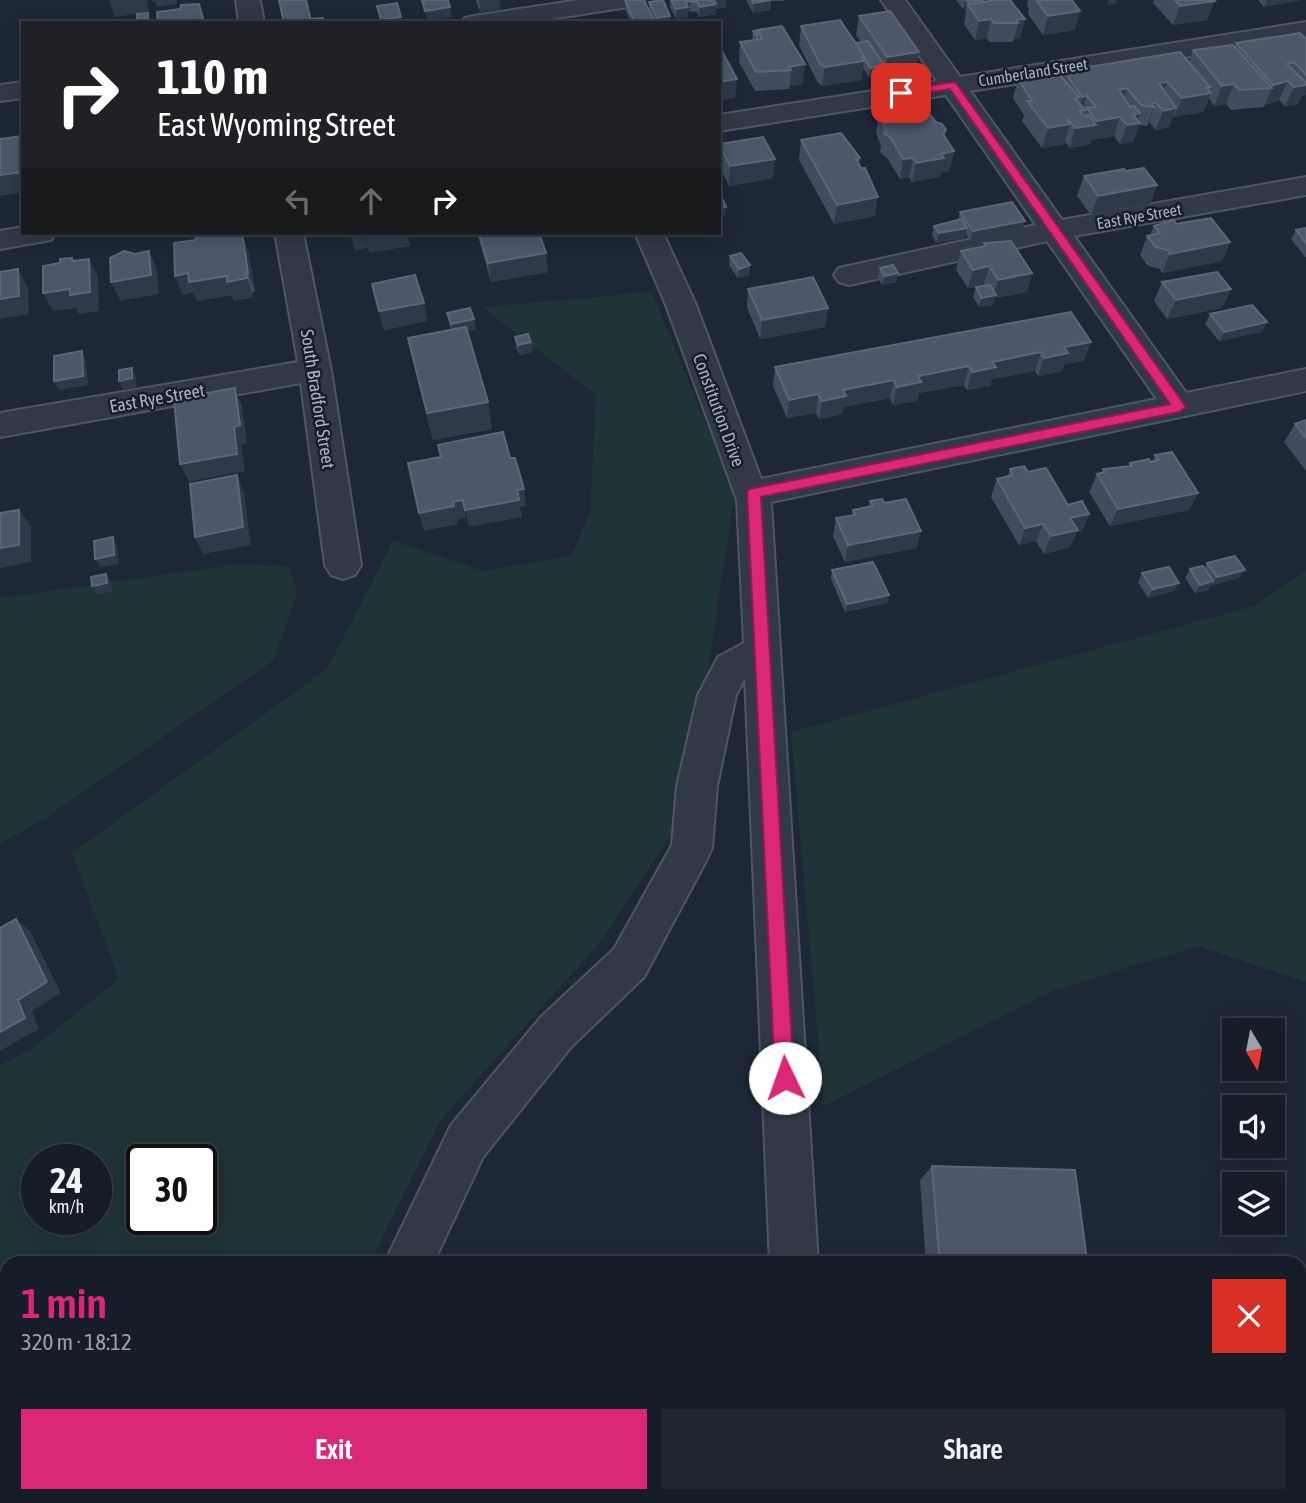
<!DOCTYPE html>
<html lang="en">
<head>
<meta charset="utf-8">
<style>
  body { margin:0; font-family:"Asap Condensed",sans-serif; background:#1f2630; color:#f1f3f6; height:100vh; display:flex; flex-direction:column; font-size:26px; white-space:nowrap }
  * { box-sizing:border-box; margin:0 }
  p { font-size:23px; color:#9ea2a8 }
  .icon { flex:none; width:38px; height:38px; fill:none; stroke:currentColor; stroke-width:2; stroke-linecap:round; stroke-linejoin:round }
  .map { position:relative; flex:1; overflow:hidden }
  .details { position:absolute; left:0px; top:1256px; width:1307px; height:247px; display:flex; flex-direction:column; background:#161d28; border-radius:21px 21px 0 0; box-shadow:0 4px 18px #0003,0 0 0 2px #353b45 }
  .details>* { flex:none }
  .banner { position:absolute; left:21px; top:21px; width:700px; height:214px; border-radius:0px; box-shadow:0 4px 18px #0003,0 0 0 2px #353b45; background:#202124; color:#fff; overflow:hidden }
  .needle { width:46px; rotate:170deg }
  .tools { position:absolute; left:1222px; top:1018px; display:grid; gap:14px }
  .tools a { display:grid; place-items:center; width:63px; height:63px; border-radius:0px; background:#161d28; box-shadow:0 4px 18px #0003,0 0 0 2px #353b45; font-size:35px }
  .speed { position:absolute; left:21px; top:1144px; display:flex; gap:14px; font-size:35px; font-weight:700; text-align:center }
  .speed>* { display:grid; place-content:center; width:91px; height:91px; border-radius:50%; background:#161d28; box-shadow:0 4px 18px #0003,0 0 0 2px #353b45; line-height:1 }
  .speed small { font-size:18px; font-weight:400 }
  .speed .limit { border:4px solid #111; border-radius:10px; background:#fff; color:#111 }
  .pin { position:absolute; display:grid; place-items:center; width:60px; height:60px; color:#fff; margin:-30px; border-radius:14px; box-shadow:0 4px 10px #0006 }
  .me { position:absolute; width:77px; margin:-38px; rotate:357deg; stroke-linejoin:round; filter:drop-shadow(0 0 5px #0008) }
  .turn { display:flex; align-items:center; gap:24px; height:147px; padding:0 21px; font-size:32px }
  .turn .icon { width:91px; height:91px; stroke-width:2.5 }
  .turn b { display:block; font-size:49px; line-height:60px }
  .lanes { display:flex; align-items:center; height:66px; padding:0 21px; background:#0003; justify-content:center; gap:35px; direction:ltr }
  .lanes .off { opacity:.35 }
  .round { display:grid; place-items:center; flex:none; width:74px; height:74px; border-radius:0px; background:#1f2630 }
  .head { display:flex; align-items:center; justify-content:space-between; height:119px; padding:0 21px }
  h1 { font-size:42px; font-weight:600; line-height:52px; color:#db2777 }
  .cta { display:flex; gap:14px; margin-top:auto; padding:14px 21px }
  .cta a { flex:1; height:80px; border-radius:0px; background:#db2777; color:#fff; font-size:28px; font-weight:600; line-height:80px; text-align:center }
  .cta a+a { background:#1f2630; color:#f1f3f6 }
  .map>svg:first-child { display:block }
  .green { fill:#1f3437; fill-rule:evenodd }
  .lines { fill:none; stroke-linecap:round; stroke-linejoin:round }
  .minor-casing { stroke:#4e5665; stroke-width:4 }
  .minor { fill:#313947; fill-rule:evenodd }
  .wall { fill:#414d5f }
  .shaded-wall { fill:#2e394a }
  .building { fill:#4c586a; stroke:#5b6678; stroke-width:2 }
  .route { fill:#db2777; stroke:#8e194d; stroke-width:2 }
  .labels { text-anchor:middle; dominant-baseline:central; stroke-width:5; stroke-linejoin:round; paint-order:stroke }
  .far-street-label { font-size:16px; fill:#aab3c4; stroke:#171e2b }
  .street-label { font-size:18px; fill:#aab3c4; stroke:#171e2b }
</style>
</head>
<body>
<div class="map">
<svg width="1306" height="1503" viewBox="0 0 1306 1503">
  <rect width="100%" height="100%" fill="#1d2736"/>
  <!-- green -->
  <g class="green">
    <path d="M652,292L735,493L687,810L603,939L440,1121L370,1263L7,1264V1496H311V1503H0V1065L30,1050L119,979L72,853L327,669L393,541L483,571L571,556L590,512L596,395L482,307ZM37,1160H96V1220H37ZM142,1160H201V1220H142Z"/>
    <path d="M241,564L290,567L297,593L274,660L47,817L0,844V598Z"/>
    <path d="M1306,571V982L1198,946L1049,992L824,1106L791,732L1254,606Z"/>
  </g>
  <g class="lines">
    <defs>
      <g id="minor">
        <path d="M236,0H260L264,23H239Z"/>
        <path d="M579,0H640L637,5L628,7L525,23H462L465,18L474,16Z"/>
        <path d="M881,0H905L960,77L1306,22V38L970,91L1062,220L1306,177V195L1074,236L1186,393L1306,369V391L771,502L818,1264H770L745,678L736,695L717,786L712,848L706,861L644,977L571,1047L483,1157L433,1264H384L451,1125L541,1017L614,949L672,845L677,786L698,695L718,657L744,643L737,500L666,305L635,233H663L696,305L761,479L1157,399L1047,241L849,285L839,282L834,275L839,268L1036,225L946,95L719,131V115L937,81Z"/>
        <path d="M23,82V98L0,101V85Z"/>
        <path d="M23,227V233H55L51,240L0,249V231Z"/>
        <path d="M275,233H303L331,370L361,565L355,575L343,579L331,575L325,565L301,383L0,437V413L298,362Z"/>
        <path d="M321,1496H373L372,1503H320Z"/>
        <rect x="780" y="1496" width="52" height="7"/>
      </g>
    </defs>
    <!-- minor casing -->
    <use href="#minor" class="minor-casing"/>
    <!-- minor -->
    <use href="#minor" class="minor"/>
  </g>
  <!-- wall -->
  <g class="wall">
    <path d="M476,0H500V9L480,12Z"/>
    <path d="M625,0L649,11V2L670,23H631L625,9Z"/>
    <path d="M670,0H726V7L716,9V14L699,17L697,12L688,11V17L676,19L670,7Z"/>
    <path d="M746,0H787L781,1H771L770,10L753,13Z"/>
    <path d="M956,0H1010L1025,19L1020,38L1014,39L1013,42H989L987,38L975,40L964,24L966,12V9H963Z"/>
    <path d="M1028,0H1072L1075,30L1043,35L1028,14L1029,8L1027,5Z"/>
    <path d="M1154,0H1214L1207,20L1173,25L1153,3Z"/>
    <path d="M1258,0H1301L1264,7Z"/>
    <path d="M859,16L919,52L915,71L884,77L882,75L869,77L863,68L861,80L822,86L818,83L799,45L801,26L856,43L861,42L856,35Z"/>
    <path d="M782,26L803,84L790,86L789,89L755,91L739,62L740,42L752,40L753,31Z"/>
    <path d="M1306,39V95L1302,96L1298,104L1285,106L1279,100L1265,105L1264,107L1231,110L1226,104L1214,106L1209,98L1203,112L1174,117L1173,116L1169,127L1156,130L1149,122L1147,126L1139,125L1133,142L1120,144L1114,136L1091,140L1090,144L1070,148L1065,142L1064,144L1042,148L1022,121L1024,115L1013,98L1018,79H1062L1064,71L1189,62L1193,50L1235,47L1236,43Z"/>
    <path d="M879,112L936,122L946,130L944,136L950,171L941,172L940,177L912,182L909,177L900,179L887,158L880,152L881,146L876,132Z"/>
    <path d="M801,140L860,158L859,164L875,216L834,224L799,160Z"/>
    <path d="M719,144L773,178L729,186L719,165Z"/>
    <path d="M1126,171L1157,185L1150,204L1091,215L1077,196L1084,176Z"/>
    <path d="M960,212L1025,221L1022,231L970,241L966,234L965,238L936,243L932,235L934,226L958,220Z"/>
    <path d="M1176,224L1230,242L1222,261L1162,273L1160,269L1148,266L1140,255L1147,236L1150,235L1154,226Z"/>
    <path d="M1306,228V257H1305L1291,239L1296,230Z"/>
    <path d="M477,233H539L548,272L491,282Z"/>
    <path d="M984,243L1032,273L1027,292L995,298L993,305L979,307L973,297L976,287L985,286L968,288L956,270L961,251L983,247Z"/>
    <path d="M248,251L255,292H252L253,297L234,301L232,295L197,301L193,292L182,295Z"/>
    <path d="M730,256L750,265L749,275L738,278L729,265Z"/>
    <path d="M880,268L898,273L896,282L882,285L878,278Z"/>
    <path d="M1162,282L1231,289L1222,308L1167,319L1154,301Z"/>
    <path d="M372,284L424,303L427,321L384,330Z"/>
    <path d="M748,289L828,308L825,327L760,339L747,307Z"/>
    <path d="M1071,312L1084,361L1064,364L1062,371L1038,376L1035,371L992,379L990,386L967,390L964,385L919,393L917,401L893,405L890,398L844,407L842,414L819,419L816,413L787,418L773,386L775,367Z"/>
    <path d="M447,313L474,319L476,329L467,331L492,429L433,440L408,338L451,330Z"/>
    <path d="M1210,314L1262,332L1219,341L1205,324Z"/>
    <path d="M515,337L531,342L532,352L520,355L516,347Z"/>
    <path d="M1306,420V471L1284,442L1295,424Z"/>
    <path d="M1155,455L1198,493L1189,510L1110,526L1089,492L1097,474L1101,473L1103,469L1128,467L1130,463L1152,462Z"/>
    <path d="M1010,469L1028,472L1068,505L1089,514L1082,531L1077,532L1070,547L1044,554L1036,541L1019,545L991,497L997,479L1008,476Z"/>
    <path d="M870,501L884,503L921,531L916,548L845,562L833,536L836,518L852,515L853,510L869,507Z"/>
    <path d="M1207,563L1239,578L1212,585L1211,584L1208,590L1195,593L1185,578L1190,569L1204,568Z"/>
    <path d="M832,570L889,595L887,603L845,612L831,579Z"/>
    <path d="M1142,573L1174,591L1148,598L1138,582Z"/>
    <path d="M932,1166L1087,1260L1081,1264H926L920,1180Z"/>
    <path d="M866,1496H962L963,1503H866Z"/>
  </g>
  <!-- shaded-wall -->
  <g class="shaded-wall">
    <path d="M109,0H147L149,12L115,17Z"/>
    <path d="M152,0H177V4L157,7L155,1H152Z"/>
    <path d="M479,0H500V9L480,12Z"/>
    <path d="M713,0H726V7L716,9V14L699,17L700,7Z"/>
    <path d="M771,0L770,10L753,13V3Z"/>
    <path d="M965,0H1000L999,3L967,1L966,9H963Z"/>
    <path d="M1109,0H1117L1116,4L1107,5Z"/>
    <path d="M1267,0H1301L1264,7Z"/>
    <path d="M690,1V10L688,11V17L676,19V9L685,2Z"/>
    <path d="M1215,1L1207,20L1173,25L1180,6Z"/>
    <path d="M450,7L452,17L427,21L425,11Z"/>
    <path d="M1080,11L1075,30L1043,35L1048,16Z"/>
    <path d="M148,13L151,23H139L137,19Z"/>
    <path d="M670,16V23H657V18Z"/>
    <path d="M401,17L402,23H381V20Z"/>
    <path d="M203,19L205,23H180Z"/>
    <path d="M991,19L987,38L975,40L979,21Z"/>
    <path d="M1025,19L1020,38L1014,39L1018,23L1016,20Z"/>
    <path d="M919,52L915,71L884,77L887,57Z"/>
    <path d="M862,57H865L861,80L822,86L825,67Z"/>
    <path d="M805,64L803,84L790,86L791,70L789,67Z"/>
    <path d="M884,65L882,75L869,77L870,68Z"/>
    <path d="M737,79L735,98L719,101V82Z"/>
    <path d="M1288,81L1279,100L1265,105L1273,85Z"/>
    <path d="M1167,82L1160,101L1159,83Z"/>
    <path d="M1306,82V95L1302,96L1298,104L1285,106L1294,87L1304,85Z"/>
    <path d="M1234,84L1226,104L1214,106L1222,86Z"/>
    <path d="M1127,88L1121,108L1119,90Z"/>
    <path d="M1211,93L1203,112L1174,117L1182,98Z"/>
    <path d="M1087,96L1082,110H1085L1079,128L1096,125L1097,121L1120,117L1114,136L1091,140L1090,144L1070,148L1075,128L1076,116L1082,97Z"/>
    <path d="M1156,103L1149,122H1148L1154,107L1151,104Z"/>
    <path d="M1176,108L1169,127L1156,130L1163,111Z"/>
    <path d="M1140,113L1137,123H1140L1133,142L1120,144L1127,125L1133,115Z"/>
    <path d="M1070,124L1064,144L1042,148L1048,128Z"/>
    <path d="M954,151L950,171L941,172L940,177L912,182L916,163L941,154Z"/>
    <path d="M913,158L909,177L900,179L903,159Z"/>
    <path d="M775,159L773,178L729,186L730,166Z"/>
    <path d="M23,172V192L0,196V175Z"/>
    <path d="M1157,185L1150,204L1091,215L1098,196Z"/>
    <path d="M878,197L875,216L834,224L837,205Z"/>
    <path d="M726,207L725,217H719V208Z"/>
    <path d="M1025,221L1022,231L970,241L973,231Z"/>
    <path d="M967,228L965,238L936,243L939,233Z"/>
    <path d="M242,233L248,251L255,292L248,273Z"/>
    <path d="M350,233H364L368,248L355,250Z"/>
    <path d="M372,233H407L410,246L369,253L365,234Z"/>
    <path d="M1230,242L1222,261L1162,273L1170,254Z"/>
    <path d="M149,251L157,270L159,294L120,301L111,282Z"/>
    <path d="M546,253L548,272L491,282L488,263Z"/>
    <path d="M89,259L98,278L99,311L79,314L76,308L53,311L43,293Z"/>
    <path d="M750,265L749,275L738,278L739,269Z"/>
    <path d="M989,266L984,285L968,288L973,270Z"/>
    <path d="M18,269L28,288L29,314L0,319V299Z"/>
    <path d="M188,273L227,276L246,273L253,297L234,301L232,295L197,301L193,292L182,295L175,276Z"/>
    <path d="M898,273L896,282L882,285L884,276Z"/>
    <path d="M1032,273L1027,292L995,298L993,305L979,307L981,298L993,296L998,280Z"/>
    <path d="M1231,289L1222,308L1167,319L1176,300Z"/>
    <path d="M424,303L427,321L384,330L379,311Z"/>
    <path d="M828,308L825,327L760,339L762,320Z"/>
    <path d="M474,319L476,329L453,334L451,324Z"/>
    <path d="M1267,322L1262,332L1219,341L1224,332Z"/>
    <path d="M531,342L532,352L520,355L518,345Z"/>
    <path d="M1091,342L1084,361L1064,364L1062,371L1038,376L1044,358L1064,347Z"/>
    <path d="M82,351L86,361L88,385L59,390L54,381Z"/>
    <path d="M1041,352L1035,371L992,379L990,386L967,390L972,372L992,362Z"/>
    <path d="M969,366L964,385L919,393L917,401L893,405L897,387L918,376Z"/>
    <path d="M132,368L136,377L137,388L123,390L119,381Z"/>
    <path d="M894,380L890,398L844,407L842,414L819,419L822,401L843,390Z"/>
    <path d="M235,388L242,406L247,443L241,445L245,471L189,482L180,464L234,427Z"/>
    <path d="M818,394L816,413L787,418L789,400Z"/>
    <path d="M488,402L492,429L433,440L427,413Z"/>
    <path d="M237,475L244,493L251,545L203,554L195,537Z"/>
    <path d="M524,489L526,506L520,507L522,517L469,527L465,510L517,490Z"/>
    <path d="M1198,493L1189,510L1110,526L1118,509Z"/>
    <path d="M463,500L466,518L457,520L458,524L424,531L419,513Z"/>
    <path d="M19,510L31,527V562L0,568V548Z"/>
    <path d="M1089,514L1082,531L1077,532L1070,547L1044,554L1051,536L1070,518Z"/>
    <path d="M1043,524L1036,541L1019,545L1025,528Z"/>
    <path d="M921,531L916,548L845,562L848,545Z"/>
    <path d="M113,537L117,546L119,564L101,567L95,559Z"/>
    <path d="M1245,570L1239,578L1212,585L1217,577Z"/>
    <path d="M106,574L111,583L112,592L97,594L92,586Z"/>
    <path d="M1213,581L1208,590L1195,593L1200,585Z"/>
    <path d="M1179,583L1174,591L1148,598L1153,589Z"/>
    <path d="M889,595L887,603L845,612L847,604Z"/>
    <path d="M16,919L30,931L61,993L32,1011L39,1029L0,1051V1032L18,1000Z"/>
  </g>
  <!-- building -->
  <g class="building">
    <path d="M279,0H306L311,21L295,23H284Z"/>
    <path d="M422,0H448L450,7L425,11Z"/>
    <path d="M625,0H644L655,23H635Z"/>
    <path d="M663,0L670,16L657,18L649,2Z"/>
    <path d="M671,0H714L716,4L700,7L697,2L690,1L685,2L688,7L676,9Z"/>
    <path d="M752,0H771L753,3Z"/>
    <path d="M975,0H982L983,2L970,4L967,1Z"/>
    <path d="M995,0H1010L1025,19L1016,20L1018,23H994L991,19L979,21L968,5Z"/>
    <path d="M1036,0H1072L1080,11L1048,16Z"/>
    <path d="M1175,0H1214L1215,1L1180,6Z"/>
    <path d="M397,3L401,17L381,20L377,6Z"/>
    <path d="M199,4L203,19L180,23H158L157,12L180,9L181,5Z"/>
    <path d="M890,11L919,52L887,57L859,16Z"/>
    <path d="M148,13V18L137,19V14Z"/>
    <path d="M323,18L324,23H312L311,19Z"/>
    <path d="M840,20L865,57H862L864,61L825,67L820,64L801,26Z"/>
    <path d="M782,26L805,64L789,67L791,70L756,72L740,42L762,39L758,30Z"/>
    <path d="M765,29L758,30L757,37L753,31Z"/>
    <path d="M1300,33L1306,39V75L1294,62L1287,64L1306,83V85L1294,87L1288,81L1273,85L1236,43Z"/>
    <path d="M868,41L884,65L870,68L856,43Z"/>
    <path d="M1233,45L1272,88L1239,90L1234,84L1222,86L1193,50Z"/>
    <path d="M719,51H722L737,79L719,82Z"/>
    <path d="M1180,52L1210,87H1206L1211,93L1182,98L1167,82L1159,83L1176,108L1163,111L1156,103L1151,104L1154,107L1141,105L1127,88L1119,90L1130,107L1134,106L1140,113L1133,115L1140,123L1127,125L1120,117L1097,121L1087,108L1096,107L1087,96L1082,97L1064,71Z"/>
    <path d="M1057,72L1079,97L1075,98L1085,110L1080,111L1084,116L1089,115L1096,125L1075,128L1067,118L1070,124L1048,128L1027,101H1032L1018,79Z"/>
    <path d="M923,105L936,122L942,124L946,130L943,134L954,151L941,154L944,158L916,163L913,158L903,159L891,138L884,133L886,131L879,112Z"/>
    <path d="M841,133L860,158L856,159L861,168H865L878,197L837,205L801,140Z"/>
    <path d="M23,136V172L0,175V139Z"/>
    <path d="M763,137L775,159L730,166L719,144Z"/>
    <path d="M1144,168L1157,185L1098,196L1084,176L1124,169L1126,171Z"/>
    <path d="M723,200L726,207L719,208V201Z"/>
    <path d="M1012,202L1025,221L973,231L960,212Z"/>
    <path d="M1211,218L1230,242L1170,254L1167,250L1156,247L1147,236L1160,233L1154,226L1174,220L1176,224Z"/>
    <path d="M962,219L967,228L939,233L934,226Z"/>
    <path d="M1306,228V243L1296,230Z"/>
    <path d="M195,233H242L248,273H246L247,278L227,282V276L189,282L188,273L175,276L174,243L196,240Z"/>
    <path d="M479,233H539L546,253L488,263Z"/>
    <path d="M1011,241L1032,273L998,280L989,266L973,270L961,251L986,246L984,243Z"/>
    <path d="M124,251L135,254L149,251L151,275L111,282L110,258Z"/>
    <path d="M741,253L750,265L739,269L730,256Z"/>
    <path d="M72,258V261L89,259L90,292L70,295V289L43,293V266L60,263V259Z"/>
    <path d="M893,265L898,273L884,276L880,268Z"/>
    <path d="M18,269L19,296L0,299V272Z"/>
    <path d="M1217,272L1231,289L1176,300L1162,282Z"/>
    <path d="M415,275L424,303L379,311L372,284Z"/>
    <path d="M813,277L828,308L762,320L748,289Z"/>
    <path d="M990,285L996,295L981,298L976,287Z"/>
    <path d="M1252,305L1267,322L1224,332L1210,314Z"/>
    <path d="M470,308L474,319L451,324L447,313Z"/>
    <path d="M1071,312L1091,342L1064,347L1068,353L1044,358L1041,352L992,362L996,367L972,372L969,366L918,376L921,382L897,387L894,380L843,390L846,396L822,401L818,394L789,400L775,367Z"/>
    <path d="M466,327L488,402L427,413L408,338Z"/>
    <path d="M528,334L531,342L518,345L515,337Z"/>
    <path d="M82,351L83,376L54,381V356Z"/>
    <path d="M132,368V378L119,381V370Z"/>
    <path d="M235,388L240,425L234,427L237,454L180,464L174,399Z"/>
    <path d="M1306,420V438L1295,424Z"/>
    <path d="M503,432L510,458H515L524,489L517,490L519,500L465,510L463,500L453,502L454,506L419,513L408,463L441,457L438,445Z"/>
    <path d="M1172,452L1198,493L1118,509L1097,474L1105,472L1103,469L1132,466L1130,463L1149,459L1151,462L1159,460L1155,455Z"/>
    <path d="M1024,466L1028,472L1046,468L1068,505L1082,501L1089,514L1070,518L1078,530L1051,536L1043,524L1025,528L997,479L1013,475L1010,469Z"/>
    <path d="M237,475L243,527L195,537L190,484Z"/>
    <path d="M882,499L884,503L906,499L921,531L848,545L836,518L855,515L853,510L873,506L870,501Z"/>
    <path d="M19,510V545L0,548V513Z"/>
    <path d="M113,537L114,555L95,559L94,541Z"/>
    <path d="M1235,556L1245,570L1217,577L1207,563Z"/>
    <path d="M873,562L889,595L847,604L832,570Z"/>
    <path d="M1203,566L1213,581L1200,585L1190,569Z"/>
    <path d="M1169,567L1179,583L1153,589L1142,573Z"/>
    <path d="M106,574L107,583L92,586L91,577Z"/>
    <path d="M16,919L47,982L18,1000L25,1018L0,1032V928Z"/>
    <path d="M932,1166L1075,1170L1087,1260L939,1255Z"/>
    <path d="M872,1496H962L963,1503H872Z"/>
  </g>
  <!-- route -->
  <path class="route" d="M953,82L956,83L1186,407L1179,412L761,497L794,1078L791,1085L785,1087L778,1085L775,1078L747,493L749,489L1170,404L950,89L901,97L895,93L901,90Z"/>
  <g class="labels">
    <!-- far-street labels -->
    <g class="far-street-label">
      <text transform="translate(1033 72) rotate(-9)">Cumberland Street</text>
      <text transform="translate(1139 216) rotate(-10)">East Rye Street</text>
    </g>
    <!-- street labels -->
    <g class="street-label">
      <text transform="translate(157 398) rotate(-10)">East Rye Street</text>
      <text transform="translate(318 399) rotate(81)">South Bradford Street</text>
      <text transform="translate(719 410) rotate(70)">Constitution Drive</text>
    </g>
  </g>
</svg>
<div class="tools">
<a><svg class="needle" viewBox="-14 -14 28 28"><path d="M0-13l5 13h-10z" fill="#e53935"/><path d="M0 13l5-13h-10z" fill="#9ea2a8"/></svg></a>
<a><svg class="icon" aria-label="sound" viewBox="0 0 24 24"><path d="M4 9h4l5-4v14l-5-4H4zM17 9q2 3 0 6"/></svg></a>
<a><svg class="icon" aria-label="layers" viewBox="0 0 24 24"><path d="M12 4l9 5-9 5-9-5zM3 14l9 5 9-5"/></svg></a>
</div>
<div class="speed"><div>24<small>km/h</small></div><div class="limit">30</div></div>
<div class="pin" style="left:901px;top:93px;background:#d93025"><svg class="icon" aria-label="arrive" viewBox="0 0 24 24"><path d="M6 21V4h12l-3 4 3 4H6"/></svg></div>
<svg class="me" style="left:785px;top:1078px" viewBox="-20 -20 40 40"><circle r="19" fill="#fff"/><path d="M0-13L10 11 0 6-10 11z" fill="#db2777"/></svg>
<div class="banner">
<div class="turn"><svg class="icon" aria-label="right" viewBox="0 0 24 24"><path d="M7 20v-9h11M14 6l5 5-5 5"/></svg><div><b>110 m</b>East Wyoming Street</div></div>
<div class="lanes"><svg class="icon off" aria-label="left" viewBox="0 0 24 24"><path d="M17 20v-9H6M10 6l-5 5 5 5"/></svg><svg class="icon off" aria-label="ahead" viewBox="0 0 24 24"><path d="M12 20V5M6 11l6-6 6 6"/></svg><svg class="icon" aria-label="right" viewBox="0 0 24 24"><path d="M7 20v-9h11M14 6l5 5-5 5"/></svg></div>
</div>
<section class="details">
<div class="head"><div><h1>1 min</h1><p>320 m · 18:12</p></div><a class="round" style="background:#d93025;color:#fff"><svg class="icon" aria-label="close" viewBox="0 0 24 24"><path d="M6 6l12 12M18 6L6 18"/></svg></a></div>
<div class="cta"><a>Exit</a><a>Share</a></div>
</section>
</div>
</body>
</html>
